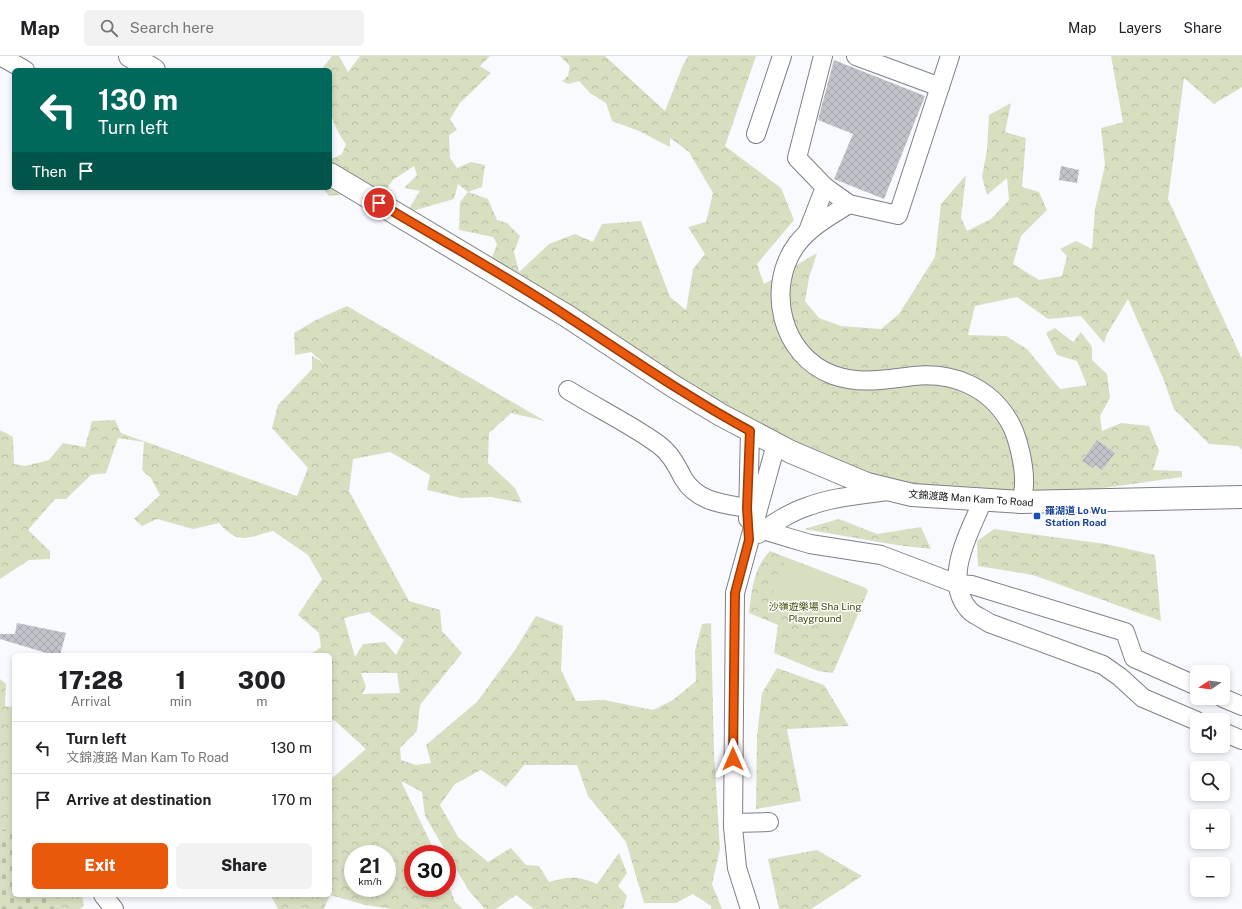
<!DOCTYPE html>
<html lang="en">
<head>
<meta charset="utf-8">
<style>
  body { margin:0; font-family:"Public Sans","Noto Sans SC",sans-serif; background:#f2f2f2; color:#202124; height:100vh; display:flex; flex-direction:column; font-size:15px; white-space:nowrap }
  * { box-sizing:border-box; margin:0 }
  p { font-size:13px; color:#757577 }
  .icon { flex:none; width:22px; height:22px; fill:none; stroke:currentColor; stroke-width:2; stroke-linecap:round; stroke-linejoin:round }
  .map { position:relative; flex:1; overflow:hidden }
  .details { position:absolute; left:12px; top:597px; width:320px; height:244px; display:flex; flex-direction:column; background:#fff; border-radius:6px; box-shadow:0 2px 6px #0003 }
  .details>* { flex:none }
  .top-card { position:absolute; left:12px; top:12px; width:320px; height:122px; border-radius:6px; box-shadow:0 2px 6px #0003; background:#00695c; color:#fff; overflow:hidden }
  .needle { width:26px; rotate:257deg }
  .buttons { position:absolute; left:1190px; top:609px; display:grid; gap:8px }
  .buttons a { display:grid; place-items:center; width:40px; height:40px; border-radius:6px; background:#fff; box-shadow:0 2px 6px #0003; font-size:20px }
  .speed { position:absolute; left:344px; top:789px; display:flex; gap:8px; font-size:20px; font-weight:700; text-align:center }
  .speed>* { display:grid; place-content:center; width:52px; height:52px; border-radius:50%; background:#fff; box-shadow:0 2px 6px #0003; line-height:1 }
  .speed small { font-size:10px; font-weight:400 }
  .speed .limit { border:6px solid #d22; background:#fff; color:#111 }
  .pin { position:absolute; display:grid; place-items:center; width:34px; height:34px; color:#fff; margin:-17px; border:2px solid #fff; border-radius:50%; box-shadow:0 1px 4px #0007 }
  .me { position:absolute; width:44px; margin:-22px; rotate:0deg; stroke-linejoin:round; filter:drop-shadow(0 0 3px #0008) }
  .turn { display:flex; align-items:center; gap:14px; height:84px; padding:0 20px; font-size:18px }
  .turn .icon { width:52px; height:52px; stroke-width:2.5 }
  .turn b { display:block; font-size:28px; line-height:34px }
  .then { display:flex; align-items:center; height:38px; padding:0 20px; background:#0003; gap:8px; font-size:15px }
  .eta { display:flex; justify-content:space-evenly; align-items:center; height:68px; text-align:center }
  .eta b { font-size:24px; font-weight:800; line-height:28px }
  .primary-button { display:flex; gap:8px; margin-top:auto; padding:8px 20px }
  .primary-button a { flex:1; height:46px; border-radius:6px; background:#ea580c; color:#fff; font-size:16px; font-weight:800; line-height:46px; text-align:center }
  .primary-button a+a { background:#f2f2f2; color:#202124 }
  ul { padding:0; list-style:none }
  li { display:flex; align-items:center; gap:12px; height:52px; padding:0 20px; border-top:1px solid #e0e0e0 }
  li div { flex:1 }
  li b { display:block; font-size:15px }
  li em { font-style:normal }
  header { display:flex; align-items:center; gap:24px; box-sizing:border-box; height:56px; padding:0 20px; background:#fff; border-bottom:1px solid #e0e0e0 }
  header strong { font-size:19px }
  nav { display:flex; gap:22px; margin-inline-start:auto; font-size:14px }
  .search { width:280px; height:36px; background:#f2f2f2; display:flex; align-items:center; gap:10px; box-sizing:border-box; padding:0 14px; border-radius:6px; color:#757577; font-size:15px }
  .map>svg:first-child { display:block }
  .forest { fill:url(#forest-crowns); fill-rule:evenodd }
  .cemetery { fill:url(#cemetery-stones) }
  .pitch { fill:#d8dfc1 }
  .building { fill:url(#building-cross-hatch) }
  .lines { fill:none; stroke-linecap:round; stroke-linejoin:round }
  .minor-casing { stroke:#7e8087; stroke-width:20 }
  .major-casing { stroke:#7e8087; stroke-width:24 }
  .minor { stroke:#fff; stroke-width:18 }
  .major { stroke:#fff; stroke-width:22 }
  .route-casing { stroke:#983908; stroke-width:10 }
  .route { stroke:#ea580c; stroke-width:7 }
  .transit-dot { fill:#1a4fb4; stroke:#fff; stroke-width:1.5 }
  .labels { text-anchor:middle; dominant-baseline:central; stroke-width:3; stroke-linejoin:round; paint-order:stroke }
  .street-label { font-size:10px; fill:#121315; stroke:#fff }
  .transit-label { font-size:10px; font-weight:bold; fill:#164399; stroke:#fff; text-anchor:start }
  .park-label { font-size:10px; fill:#3f4800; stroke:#fff }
</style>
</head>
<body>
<header>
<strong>Map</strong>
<div class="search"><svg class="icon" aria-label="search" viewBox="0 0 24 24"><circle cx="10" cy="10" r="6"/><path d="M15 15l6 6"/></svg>Search here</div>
<nav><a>Map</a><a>Layers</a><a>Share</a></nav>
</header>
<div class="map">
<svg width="1242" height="853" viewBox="0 0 1242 853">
  <defs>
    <pattern id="forest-crowns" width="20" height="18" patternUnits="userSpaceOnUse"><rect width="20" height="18" fill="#d8dfc1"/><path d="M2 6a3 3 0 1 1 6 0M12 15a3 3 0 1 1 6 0" fill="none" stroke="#b8bea5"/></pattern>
    <pattern id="cemetery-stones" width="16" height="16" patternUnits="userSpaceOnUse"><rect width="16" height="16" fill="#d8dfc1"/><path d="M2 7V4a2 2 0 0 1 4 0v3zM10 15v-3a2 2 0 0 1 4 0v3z" fill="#b8bea5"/></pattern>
    <pattern id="building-cross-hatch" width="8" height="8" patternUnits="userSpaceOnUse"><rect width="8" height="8" fill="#c2c2ca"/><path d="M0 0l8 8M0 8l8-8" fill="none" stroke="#a6a6ad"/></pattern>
  </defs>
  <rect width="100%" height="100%" fill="#f8faff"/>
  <!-- forest -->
  <g class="forest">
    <path d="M332,0H339L348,16L360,0H490L480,10L491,17L460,47L450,63L457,74L449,79L450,102L457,112L471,106L485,109L482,131L468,136L488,143L497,164L507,167L520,180L514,196L519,216L517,218L549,188L575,178L593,186L602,168L641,165L670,241L686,254L693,213L705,198L688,171L706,166L713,137L689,96L670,82V91L639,75L612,65L606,47L590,37L579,25L568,28L562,25L568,20L570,10L560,0H605L665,55L683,9L688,0H756L725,90L781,132L794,164L757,208L764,228L817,197L809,222L805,245L819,262L841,270L881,273L899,258L935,201L941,148L966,119L961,162L967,175L991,163L1009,144L1007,122L987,139L982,121L987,94L989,59L1011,47L1005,76L1026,82L1022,131L1039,136L1047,154L1021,180L1013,208L1039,224L1062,220L1067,200L1060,193L1076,185L1092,193L1095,153L1105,109L1101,72L1123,66L1111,0H1242V31L1214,48L1184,22L1168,143L1242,303V394L1238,390L1209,388L1174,353L1163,322L1128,243L1107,278L1104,287L1081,260L1048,263L1017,241L975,250L968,279L1006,280L1027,293L1060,333L1087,329L1077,305L1057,299L1046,277L1055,272L1073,286L1081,276L1092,291V304L1107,318L1110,342L1100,360L1102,375L1121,367L1149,370L1159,395L1153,414L1182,415V421L1103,432L1038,446L847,419L678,323L489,210L497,188L493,181L459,174L460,146L468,136L458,128L454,143L409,156L410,151L420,135L404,132L417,119L414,110L393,124L382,139L367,136L329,140L323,132H330V104L342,98L346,88C326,60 330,47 330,14H321Z"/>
    <path d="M347,250L545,365L511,357L489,377L488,407L515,432L522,447L491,441L461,442L427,434L430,419L390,396L353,403L349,435L409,545L440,554L442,575L462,597L420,649L417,675L400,692L401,704L416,709L431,707L426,689L477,646L515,594L536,560L563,570L561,614L576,645L604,644L653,654L673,644L696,625L695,595L702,568L711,567L714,698L720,793L712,828L722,853H711V850L693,838L676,847H644L626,786L588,740L577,709H524L506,731L481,714L455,728L440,749L458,781L488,806L511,792L526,809L539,810L549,826C570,820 578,820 597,828L619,797L627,817L618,830L627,840L623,853H534L516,839L496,853H485L469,835L425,760L422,736L401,725L436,798H413V832H447V824L455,846L463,853H392L365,849L330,839L324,853H278L271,839H330V724L366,693L334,664L330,666V599H310L321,591L319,577L298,559L322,523L308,499L273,475C248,481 239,490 219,467L193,473L157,463L142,470L134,463L160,439L151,422L142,414L144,386L118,382L106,417L91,419L66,443H55L28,474L50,495V503L29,504L0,523V374L13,381L14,408L25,410L49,404L63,387L85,391L92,365L115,364L121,377L297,440L308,412L272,372L278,349L312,313V300L324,307L311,296L295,299L294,277L316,264ZM369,556L404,584L396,599L385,586L363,588L355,601L344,562ZM361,617H397L400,637L362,638L366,631ZM353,798H387V832H353Z"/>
    <path d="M839,463L877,478L921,471L931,493L896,489L804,473Z"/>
    <path d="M994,473L1106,488L1155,499L1161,565L1033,519L978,510L977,485Z"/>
    <path d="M770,495L866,532L868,535L833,617L818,615L774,597L778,569L749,557C752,533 753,513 770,495Z"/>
    <path d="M777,612L824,629L849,670L787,673L801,745L756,753L757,680L762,637Z"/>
    <path d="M0,623L6,628L5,650L14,651V839H82L84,849L80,853H22L0,840Z"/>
    <path d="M817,794L862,820L811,853H779L768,803Z"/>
  </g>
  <!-- cemetery -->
  <path class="cemetery" d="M14,771V839H53L62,853H0V775Z"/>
  <!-- pitch -->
  <path class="pitch" d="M786,503L863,533L844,581L767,550Z"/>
  <!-- building -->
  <g class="building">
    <path d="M834,4L925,40L884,143L834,123L853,78L818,64Z"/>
    <path d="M1061,110L1079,114L1077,127L1059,124Z"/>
    <path d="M1097,384L1115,397L1102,414L1095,409L1093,412L1082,405Z"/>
    <path d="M17,567L66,577L60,599H53L0,583V578H15Z"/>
  </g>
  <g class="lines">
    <defs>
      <g id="minor">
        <path d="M0,0L25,14"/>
        <path d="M823,0L797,102L825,131L849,148L898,159L950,0"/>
        <path d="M856,0L940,31"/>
        <path d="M756,78L782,0"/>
        <path d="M849,148C830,160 811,170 797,188C765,231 781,300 833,319C861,329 886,323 914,320C953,316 989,331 1009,365C1018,380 1025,411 1024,429C1024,434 1022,441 1021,446"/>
        <path d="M808,175L825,131"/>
        <path d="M568,334C597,352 628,367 655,386C669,395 676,408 683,422C697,446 723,448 747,452"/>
        <path d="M983,444C970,476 940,525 971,556C976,560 984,563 989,567L1103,609L1120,621L1143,642L1197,665"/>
        <path d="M748,463L750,375"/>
        <path d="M763,474L810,488L881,499L957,528L972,529L1125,576L1134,602L1197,630"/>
        <path d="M758,478C774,467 790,456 809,450C833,441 861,439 887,435"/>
        <path d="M1223,642L1242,650"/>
        <path d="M1223,676L1242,684"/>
        <path d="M733,767L769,766"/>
        <path d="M103,839L114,853"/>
        <path d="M750,853L737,812L733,771L735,537L776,388"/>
      </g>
      <g id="major">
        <path d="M130,0L154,14"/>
        <path d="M330,118L567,260L673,330L721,359L791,396L867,428L912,439L1021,446L1242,441"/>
      </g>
    </defs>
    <!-- minor casing -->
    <use href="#minor" class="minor-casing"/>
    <!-- major casing -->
    <use href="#major" class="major-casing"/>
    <!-- minor -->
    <use href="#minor" class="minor"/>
    <!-- major -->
    <use href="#major" class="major"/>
  </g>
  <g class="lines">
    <defs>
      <path id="route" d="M379,147C442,185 507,220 568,261C628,300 687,341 750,375L747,452L749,484L735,537L733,703"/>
    </defs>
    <!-- route casing -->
    <use href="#route" class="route-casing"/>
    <!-- route -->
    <use href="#route" class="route"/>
  </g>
  <!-- markers -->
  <rect class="transit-dot" x="1033" y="456" width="8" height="8" rx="2"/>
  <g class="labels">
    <!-- street labels -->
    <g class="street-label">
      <text transform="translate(971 442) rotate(4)">文錦渡路 Man Kam To Road</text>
    </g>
    <!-- transit labels -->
    <g class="transit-label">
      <text x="1045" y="454">羅湖道 Lo Wu<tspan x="1045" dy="12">Station Road</tspan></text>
    </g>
    <!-- park labels -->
    <g class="park-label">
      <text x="815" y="550">沙嶺遊樂場 Sha Ling<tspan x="815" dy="12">Playground</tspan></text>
    </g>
  </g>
</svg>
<div class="buttons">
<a><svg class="needle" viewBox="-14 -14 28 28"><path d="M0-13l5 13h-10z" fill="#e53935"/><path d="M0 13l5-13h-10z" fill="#757577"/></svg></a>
<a><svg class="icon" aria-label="sound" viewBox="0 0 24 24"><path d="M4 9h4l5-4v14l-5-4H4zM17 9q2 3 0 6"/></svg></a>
<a><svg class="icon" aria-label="search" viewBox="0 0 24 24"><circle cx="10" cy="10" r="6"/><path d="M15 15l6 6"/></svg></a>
<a>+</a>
<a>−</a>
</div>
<div class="speed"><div>21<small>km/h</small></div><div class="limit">30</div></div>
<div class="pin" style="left:379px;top:147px;background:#d93025"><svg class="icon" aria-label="arrive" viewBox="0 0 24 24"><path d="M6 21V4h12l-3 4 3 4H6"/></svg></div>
<svg class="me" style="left:733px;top:703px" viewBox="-20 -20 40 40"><path d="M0-17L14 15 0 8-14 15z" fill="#ea580c" stroke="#fff" stroke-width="4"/></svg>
<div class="top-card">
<div class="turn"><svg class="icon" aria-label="left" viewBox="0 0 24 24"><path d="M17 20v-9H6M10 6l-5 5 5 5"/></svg><div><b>130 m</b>Turn left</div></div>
<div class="then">Then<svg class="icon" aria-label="arrive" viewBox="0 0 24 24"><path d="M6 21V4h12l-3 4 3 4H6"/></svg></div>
</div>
<section class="details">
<div class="eta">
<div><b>17:28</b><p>Arrival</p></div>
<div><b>1</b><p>min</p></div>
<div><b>300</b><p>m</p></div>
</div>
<ul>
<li><svg class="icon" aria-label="left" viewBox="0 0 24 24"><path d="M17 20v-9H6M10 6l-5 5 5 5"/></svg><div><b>Turn left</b><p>文錦渡路 Man Kam To Road</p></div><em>130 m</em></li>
<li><svg class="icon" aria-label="arrive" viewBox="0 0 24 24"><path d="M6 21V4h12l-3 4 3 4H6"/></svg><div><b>Arrive at destination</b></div><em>170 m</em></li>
</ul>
<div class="primary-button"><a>Exit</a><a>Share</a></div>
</section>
</div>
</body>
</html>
